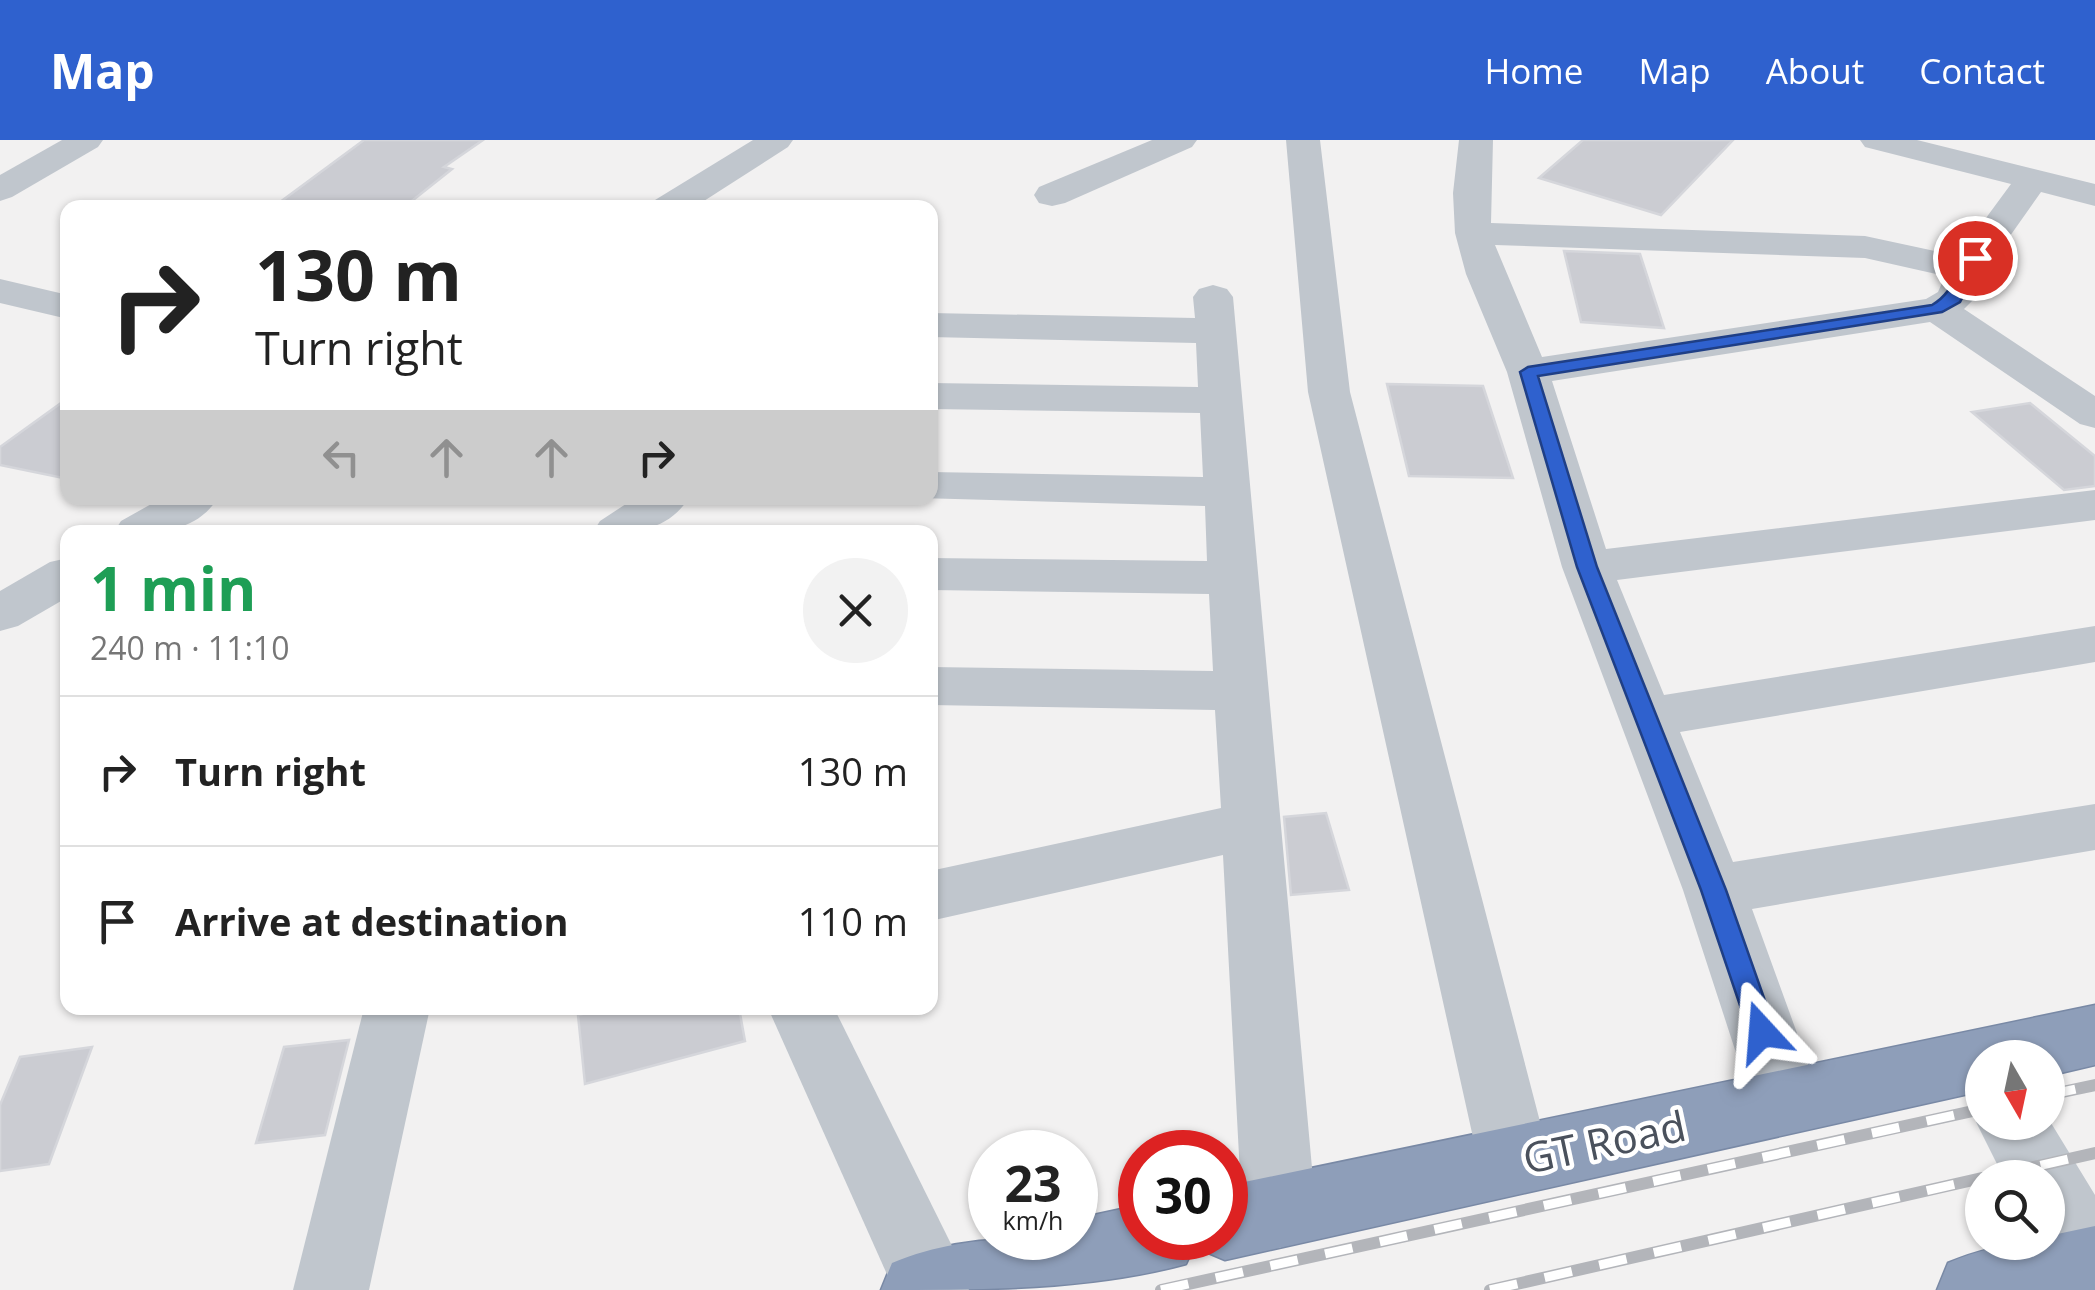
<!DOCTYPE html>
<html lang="en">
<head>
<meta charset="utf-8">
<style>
  body { margin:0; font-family:"Open Sans",sans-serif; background:#f2f2f2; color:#222; height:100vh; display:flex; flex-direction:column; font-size:38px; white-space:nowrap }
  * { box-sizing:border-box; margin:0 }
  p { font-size:32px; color:#767676 }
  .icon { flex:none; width:55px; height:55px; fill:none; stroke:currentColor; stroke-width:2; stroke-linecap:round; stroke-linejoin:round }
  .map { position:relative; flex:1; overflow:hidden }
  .sheet { position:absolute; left:60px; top:385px; width:878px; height:490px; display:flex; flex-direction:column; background:#fff; border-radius:20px; box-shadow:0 2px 8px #0004 }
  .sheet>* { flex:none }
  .banner { position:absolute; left:60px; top:60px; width:878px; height:305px; border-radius:20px; box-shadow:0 2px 8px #0004; background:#fff; color:#222; overflow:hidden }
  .needle { width:65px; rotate:171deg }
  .tools { position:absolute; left:1965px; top:900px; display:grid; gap:20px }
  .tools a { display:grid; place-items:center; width:100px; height:100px; border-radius:50%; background:#fff; box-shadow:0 2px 8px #0004; font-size:50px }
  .speed { position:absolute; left:968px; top:990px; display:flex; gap:20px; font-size:50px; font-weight:700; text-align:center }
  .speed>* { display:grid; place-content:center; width:130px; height:130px; border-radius:50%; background:#fff; box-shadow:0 2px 8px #0004; line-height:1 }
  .speed small { font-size:25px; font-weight:400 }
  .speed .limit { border:15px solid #d22; background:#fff; color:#111 }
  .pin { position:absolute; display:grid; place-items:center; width:85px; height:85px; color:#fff; margin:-42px; border:5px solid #fff; border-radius:50%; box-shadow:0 2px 10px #0007 }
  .me { position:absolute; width:110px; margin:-55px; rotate:341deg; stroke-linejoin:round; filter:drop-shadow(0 0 8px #0008) }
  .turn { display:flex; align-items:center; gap:35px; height:210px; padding:0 30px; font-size:45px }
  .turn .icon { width:130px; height:130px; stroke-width:2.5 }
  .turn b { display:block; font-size:70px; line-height:85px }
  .lanes { display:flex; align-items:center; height:95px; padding:0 30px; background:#0003; justify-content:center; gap:50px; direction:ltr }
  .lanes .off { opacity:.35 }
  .round { display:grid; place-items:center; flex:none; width:105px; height:105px; border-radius:52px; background:#f2f2f2 }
  .headline { display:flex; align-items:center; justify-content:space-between; height:170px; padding:0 30px }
  h1 { font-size:60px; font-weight:700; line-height:75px; color:#1e9e55 }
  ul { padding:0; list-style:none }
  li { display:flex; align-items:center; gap:30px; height:150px; padding:0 30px; border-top:2px solid #e0e0e0 }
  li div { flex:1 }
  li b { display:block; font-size:38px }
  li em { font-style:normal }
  header { display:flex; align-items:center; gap:60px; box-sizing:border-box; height:140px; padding:0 50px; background:#2f61ce; color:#fff }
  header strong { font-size:48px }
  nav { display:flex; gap:55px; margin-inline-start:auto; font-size:35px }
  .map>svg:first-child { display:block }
  .building { fill:#cbccd2; stroke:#d5d6db; stroke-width:2.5 }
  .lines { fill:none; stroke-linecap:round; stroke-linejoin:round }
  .highway-casing { stroke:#7989a5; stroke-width:3 }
  .minor { fill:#c0c6cd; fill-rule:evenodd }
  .highway { fill:#8e9eb9; fill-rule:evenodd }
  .rail-casing { stroke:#b3b5ba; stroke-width:12 }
  .rail { stroke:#fff; stroke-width:9; stroke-dasharray:28; stroke-linecap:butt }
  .route { fill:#2f61ce; stroke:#1f3f86; stroke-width:2.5 }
  .labels { text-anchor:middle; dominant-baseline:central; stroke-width:9; stroke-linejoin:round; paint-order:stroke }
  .near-street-label { font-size:42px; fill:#4a515c; stroke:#fff }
</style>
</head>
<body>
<header>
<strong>Map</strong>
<nav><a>Home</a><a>Map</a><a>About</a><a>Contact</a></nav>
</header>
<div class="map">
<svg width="2095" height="1150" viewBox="0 0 2095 1150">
  <rect width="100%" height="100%" fill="#f2f1f1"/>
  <!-- building -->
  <g class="building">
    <path d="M364,0H483L444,27L452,29L403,68H272Z"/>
    <path d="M1583,0H1733L1661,75L1539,38Z"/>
    <path d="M1564,111L1640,114L1664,188L1581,182Z"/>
    <path d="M1387,244L1483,246L1513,338L1409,336Z"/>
    <path d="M68,258V339L0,325V307Z"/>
    <path d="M2030,263L2095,316V346L2064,350L1972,272Z"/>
    <path d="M1326,673L1349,750L1291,755L1284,677Z"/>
    <path d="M606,868H739L745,901L585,944L578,875Z"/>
    <path d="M349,900L325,995L256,1003L284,907Z"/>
    <path d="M92,907L49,1024L0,1031V965L20,917Z"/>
  </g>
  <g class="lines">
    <defs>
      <g id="highway">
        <path d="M2095,865V925L2048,936V918H1982V951L1225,1120L1199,1109L1196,1102L1186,1124C1091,1150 982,1150 881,1150L892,1123C955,1097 1009,1098 1075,1098V1079L1140,1065V1098H1225V1046Z"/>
        <path d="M2095,1086V1150H1937L1948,1123C1981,1109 2012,1102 2048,1102V1096Z"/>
      </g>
    </defs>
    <!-- highway casing -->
    <use href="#highway" class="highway-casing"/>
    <!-- minor -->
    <g class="minor">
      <path d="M62,0H103L98,7L12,57L0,61V35Z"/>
      <path d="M753,0H793L788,7L693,68H650L655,60Z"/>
      <path d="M1152,0H1197L1192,7L1065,63L1052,66L1039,63L1034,55L1039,47Z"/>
      <path d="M1286,0H1320L1350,252L1550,1020L1539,1044L1514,1054L1489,1044L1478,1020L1308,252Z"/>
      <path d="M1459,0H1493L1491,83L1865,96L1958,116L2011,44L1865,7L1860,0H1917L2095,44V66L2041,52L1986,130L1974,159L1964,169L2095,256V288L2080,284L1930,182L1552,241L1606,409L2095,350V380L1617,440L1664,555L2095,486V522L1680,592L1733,722L2095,664V710L1752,769L1822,962L1812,985L1787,994L1762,985L1752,962L1683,750L1562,427L1507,232L1466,134L1455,93L1453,53ZM1495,105L1865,118L1945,136L1938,152L1926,159L1542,217Z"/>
      <path d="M0,139L68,155V179L0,163Z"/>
      <path d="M1213,145L1227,149L1233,157L1316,1072L1305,1098L1279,1108L1253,1098L1242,1072L1223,715L930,781V731L1221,668L1215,570L930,565V527L1213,531L1209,454L930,450V418L1207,421L1205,366L919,358H930V332L1203,337L1200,273L930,269V243L1198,247L1196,203L930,197V173L1195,178L1193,157L1199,149Z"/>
      <path d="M162,358H218C193,396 154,392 114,392L121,381Z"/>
      <path d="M635,358H689C665,394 632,392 593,392L600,381Z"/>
      <path d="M68,418V457L18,486L0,491V451L50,422Z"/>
      <path d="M364,868H430L369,1150H293Z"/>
      <path d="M768,868H834L959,1120L969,1150H894Z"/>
      <path d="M1982,967V982H2048V978L2095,1055V1150H2067L2040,1102H2048V1038H2004L1976,982Z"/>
    </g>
    <!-- highway -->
    <use href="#highway" class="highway"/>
    <defs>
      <g id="rail">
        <path d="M2048,955L2095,945"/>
        <path d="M1986,1038L2095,1013"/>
        <path d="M1161,1150L1982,969"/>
        <path d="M1490,1150L1982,1038"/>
      </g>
    </defs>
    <!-- rail casing -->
    <use href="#rail" class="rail-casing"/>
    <!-- rail -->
    <use href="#rail" class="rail"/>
  </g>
  <!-- route -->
  <path class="route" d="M1975,114L1983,118L1960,162L1942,172L1538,236L1597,427L1726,750L1776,892L1772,900L1762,904L1753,900L1749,892L1701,750L1577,427L1520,232L1528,227L1932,165C1958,150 1955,124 1975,114Z"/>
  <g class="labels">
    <!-- near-street labels -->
    <g class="near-street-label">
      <text transform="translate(1604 1001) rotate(-12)">GT Road</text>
    </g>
  </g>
</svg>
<div class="tools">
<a><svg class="needle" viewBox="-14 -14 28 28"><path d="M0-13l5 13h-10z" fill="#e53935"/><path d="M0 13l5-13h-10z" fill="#767676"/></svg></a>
<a><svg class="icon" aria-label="search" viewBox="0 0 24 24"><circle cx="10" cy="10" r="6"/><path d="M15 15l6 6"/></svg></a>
</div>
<div class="speed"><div>23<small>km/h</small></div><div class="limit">30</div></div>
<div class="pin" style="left:1975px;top:118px;background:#d93025"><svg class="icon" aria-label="arrive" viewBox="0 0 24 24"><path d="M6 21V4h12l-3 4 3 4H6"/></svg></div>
<svg class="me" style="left:1762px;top:892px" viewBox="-20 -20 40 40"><path d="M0-17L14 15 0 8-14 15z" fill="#2f61ce" stroke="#fff" stroke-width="4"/></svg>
<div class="banner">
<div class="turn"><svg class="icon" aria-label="right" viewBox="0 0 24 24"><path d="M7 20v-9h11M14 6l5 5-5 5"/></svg><div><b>130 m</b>Turn right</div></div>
<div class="lanes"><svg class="icon off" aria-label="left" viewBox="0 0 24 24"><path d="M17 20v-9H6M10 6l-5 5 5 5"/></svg><svg class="icon off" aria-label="ahead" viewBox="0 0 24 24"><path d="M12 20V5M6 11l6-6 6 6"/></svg><svg class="icon off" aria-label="ahead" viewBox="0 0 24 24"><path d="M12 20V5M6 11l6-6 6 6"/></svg><svg class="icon" aria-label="right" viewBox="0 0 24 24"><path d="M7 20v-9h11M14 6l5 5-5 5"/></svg></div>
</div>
<section class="sheet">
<div class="headline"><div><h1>1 min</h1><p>240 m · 11:10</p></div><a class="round"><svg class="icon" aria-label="close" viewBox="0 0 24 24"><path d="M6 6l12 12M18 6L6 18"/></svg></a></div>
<ul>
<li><svg class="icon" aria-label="right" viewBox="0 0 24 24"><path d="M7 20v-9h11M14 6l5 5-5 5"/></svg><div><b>Turn right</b></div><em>130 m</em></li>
<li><svg class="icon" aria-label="arrive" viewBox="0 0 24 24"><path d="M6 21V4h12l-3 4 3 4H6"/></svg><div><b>Arrive at destination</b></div><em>110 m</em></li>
</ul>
</section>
</div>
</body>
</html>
